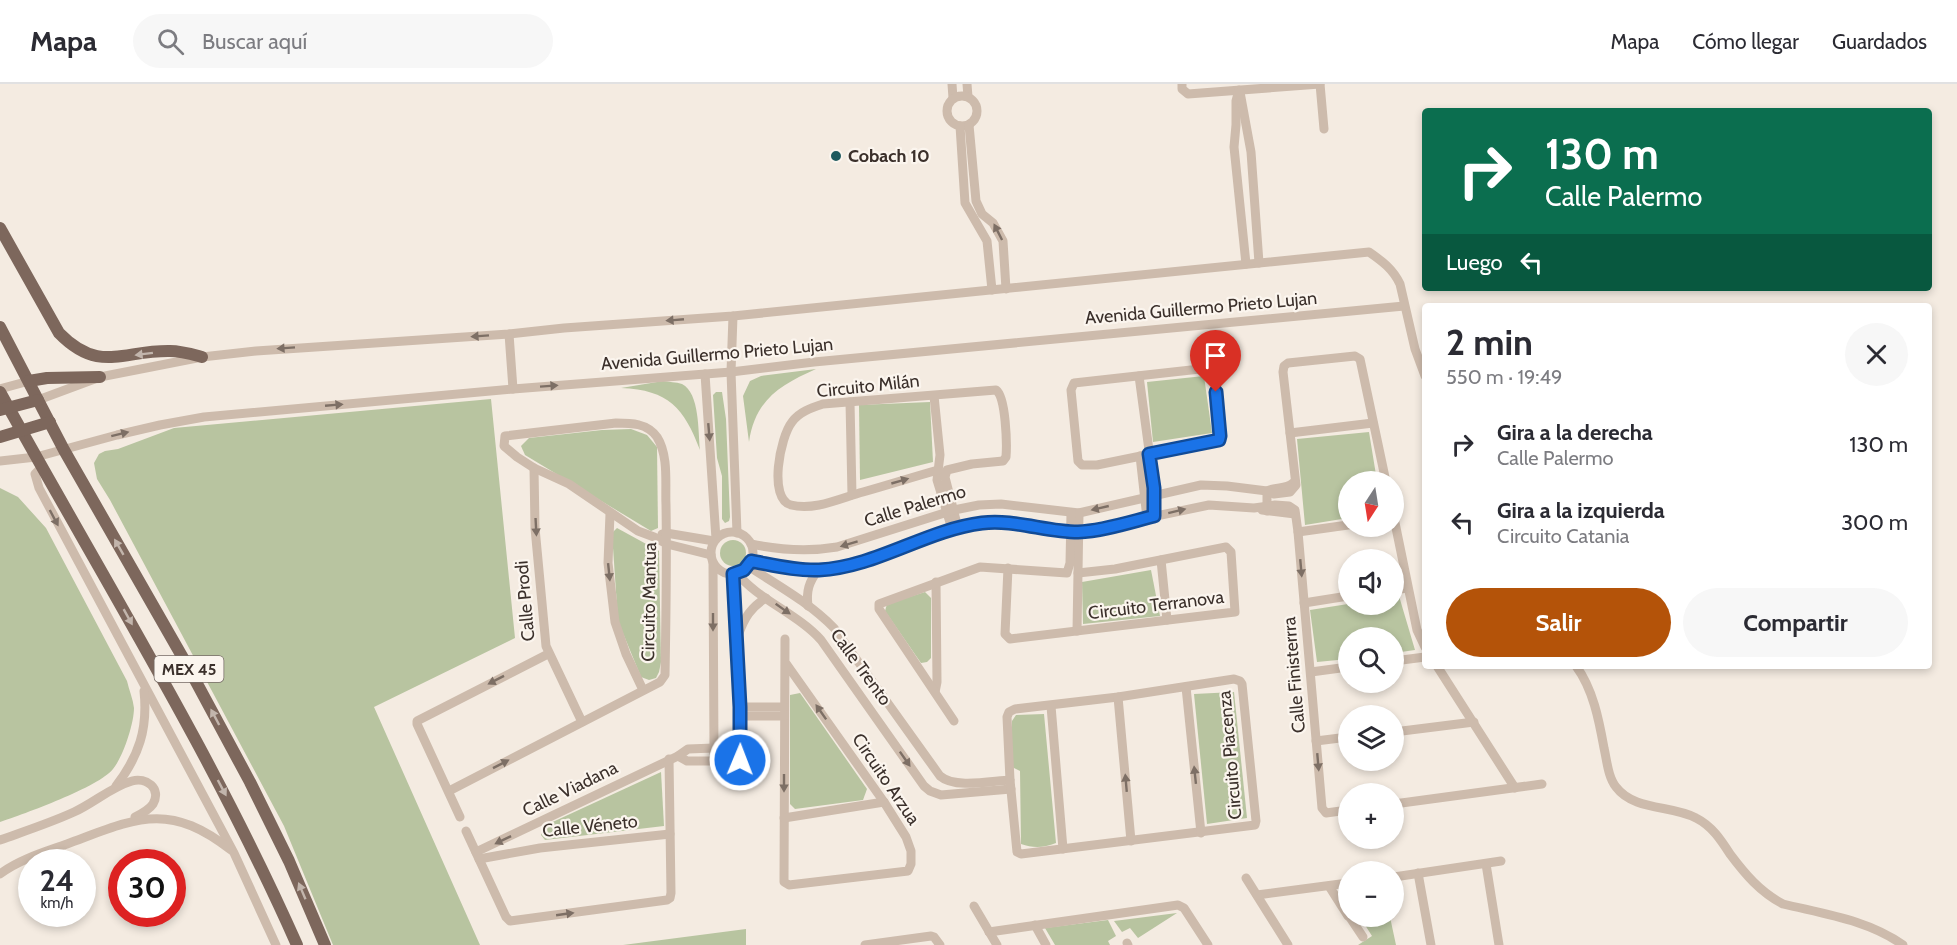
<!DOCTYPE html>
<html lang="es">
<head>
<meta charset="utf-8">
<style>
  body { margin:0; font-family:Cabin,sans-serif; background:#f7f7f7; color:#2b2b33; height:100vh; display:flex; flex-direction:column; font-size:22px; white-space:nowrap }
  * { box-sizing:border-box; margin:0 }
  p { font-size:20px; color:#7c7c81 }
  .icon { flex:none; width:33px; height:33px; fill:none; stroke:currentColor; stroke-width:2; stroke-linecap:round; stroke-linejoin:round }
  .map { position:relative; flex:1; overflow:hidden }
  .panel { position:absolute; left:1422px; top:219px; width:510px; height:366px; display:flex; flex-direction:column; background:#fff; border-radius:6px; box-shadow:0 3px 9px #0003 }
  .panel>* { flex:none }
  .banner { position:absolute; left:1422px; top:24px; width:510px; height:183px; border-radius:6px; box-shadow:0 3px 9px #0003; background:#0b6e4f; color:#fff; overflow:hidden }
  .needle { width:39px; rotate:192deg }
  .buttons { position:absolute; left:1338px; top:387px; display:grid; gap:12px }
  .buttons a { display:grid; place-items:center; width:66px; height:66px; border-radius:50%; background:#fff; box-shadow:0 3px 9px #0003; font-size:30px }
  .speed { position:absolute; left:18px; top:765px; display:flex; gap:12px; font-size:30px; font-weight:700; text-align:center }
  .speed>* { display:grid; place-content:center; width:78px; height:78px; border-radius:50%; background:#fff; box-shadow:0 3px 9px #0003; line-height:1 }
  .speed small { font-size:15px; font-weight:400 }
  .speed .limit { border:9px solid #d22; background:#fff; color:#111 }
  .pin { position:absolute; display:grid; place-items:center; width:51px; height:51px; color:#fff; margin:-62px -26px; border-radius:50% 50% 50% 0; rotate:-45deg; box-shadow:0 0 6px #0007 }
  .pin .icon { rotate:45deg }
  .me { position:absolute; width:66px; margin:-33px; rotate:1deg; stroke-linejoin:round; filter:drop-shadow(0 0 4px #0008) }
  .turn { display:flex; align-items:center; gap:21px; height:126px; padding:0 24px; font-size:27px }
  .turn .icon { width:78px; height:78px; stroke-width:2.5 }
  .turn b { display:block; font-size:42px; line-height:51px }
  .then { display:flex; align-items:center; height:57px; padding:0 24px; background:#0003; gap:12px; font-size:22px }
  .round { display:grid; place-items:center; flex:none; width:63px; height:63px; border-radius:32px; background:#f7f7f7 }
  .overview { display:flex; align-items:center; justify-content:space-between; height:102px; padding:0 24px }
  h1 { font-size:36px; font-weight:800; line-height:45px }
  .cta { display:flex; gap:12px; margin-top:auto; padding:12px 24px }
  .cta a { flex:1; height:69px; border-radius:36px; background:#b45309; color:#fff; font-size:24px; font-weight:800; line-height:69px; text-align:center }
  .cta a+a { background:#f7f7f7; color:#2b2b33 }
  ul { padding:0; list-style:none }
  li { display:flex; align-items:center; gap:18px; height:78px; padding:0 24px }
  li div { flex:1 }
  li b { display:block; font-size:22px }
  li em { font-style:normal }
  header { display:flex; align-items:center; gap:36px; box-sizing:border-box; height:84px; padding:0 30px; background:#fff; border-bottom:2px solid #e1e1e2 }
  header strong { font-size:28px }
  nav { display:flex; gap:33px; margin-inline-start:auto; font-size:21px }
  .search { width:420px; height:54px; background:#f7f7f7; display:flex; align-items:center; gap:15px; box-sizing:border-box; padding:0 21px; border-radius:33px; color:#7c7c81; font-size:22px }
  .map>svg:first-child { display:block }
  .green { fill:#b8c4a0 }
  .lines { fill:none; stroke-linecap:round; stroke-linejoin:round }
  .minor { stroke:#cdbbac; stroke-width:9 }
  .major { stroke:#7d675c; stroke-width:12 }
  .oneway { fill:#7d6f65 }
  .oneway2 { fill:#c2b5ac }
  .route-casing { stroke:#114b97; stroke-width:15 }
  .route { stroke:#1a73e8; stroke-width:10 }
  .poi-dot { fill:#1f5a5e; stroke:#fbf5ee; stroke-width:2 }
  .labels { text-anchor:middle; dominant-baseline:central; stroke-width:4.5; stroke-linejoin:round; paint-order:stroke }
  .shield { fill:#fbf5ee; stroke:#756b66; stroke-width:1.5 }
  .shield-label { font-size:16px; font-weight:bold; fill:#3b302b }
  .poi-label { font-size:18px; font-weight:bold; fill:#3b302b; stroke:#fbf5ee; text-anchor:start }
  .street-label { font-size:18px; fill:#3b302b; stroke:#fbf5ee }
</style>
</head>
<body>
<header>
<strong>Mapa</strong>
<div class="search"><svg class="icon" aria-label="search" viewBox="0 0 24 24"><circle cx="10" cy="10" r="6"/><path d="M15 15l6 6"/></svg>Buscar aquí</div>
<nav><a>Mapa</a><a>Cómo llegar</a><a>Guardados</a></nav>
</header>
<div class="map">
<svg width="1957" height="861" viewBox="0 0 1957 861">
  <rect width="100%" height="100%" fill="#f4ebe1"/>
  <!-- green -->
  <g class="green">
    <path d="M816,285C780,301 755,316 749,358L743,312L750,297L761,292Z"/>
    <path d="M1204,292L1212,349L1153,358L1147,298Z"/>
    <path d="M663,297C669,298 676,298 682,300C700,309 698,348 700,366C684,324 669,306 621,304Z"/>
    <path d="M716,308H722L726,335L730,433L729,437L725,439L722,435V392L717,374L713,311Z"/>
    <path d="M491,315L515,554L374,623L480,861H333L284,742L110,416L97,395L94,379L99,370L105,367L118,365L174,344Z"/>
    <path d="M930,318L933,378L860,396L859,321Z"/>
    <path d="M631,345L647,351L657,363L658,444L651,447L525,371L521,362L529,354L602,346Z"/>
    <path d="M1369,348L1377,397L1348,398V434L1305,441L1297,355Z"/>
    <path d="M0,404L18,413L46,444L127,597C129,606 133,615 134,624C134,640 123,673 113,685C99,703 24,730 0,738Z"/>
    <path d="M617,444L659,467L661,578L659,588L656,594L649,596L641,593L618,537L612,449Z"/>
    <circle cx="733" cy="469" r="13"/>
    <path d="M1151,486L1160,532L1083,540L1082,498Z"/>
    <path d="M925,508L931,514V574L927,578L921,579L885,527L887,520Z"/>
    <path d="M1399,512L1415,566L1394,569V554H1348V575L1317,578L1310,526L1348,520H1394V513Z"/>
    <path d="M1234,608L1247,734L1207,740L1194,610Z"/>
    <path d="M800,609L867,705L863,716L795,725L790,720V611Z"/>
    <path d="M1044,630L1056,759C1043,764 1033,764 1021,760L1020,687L1012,683V637L1016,631Z"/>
    <path d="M661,688L664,742L545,756L541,751L544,742Z"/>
    <path d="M1177,829L1138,854L1130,844L1122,848L1114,837Z"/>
    <path d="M1360,833H1390L1396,861H1358L1372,852Z"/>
    <path d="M1108,836L1116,852L1108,857L1110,861H1055L1045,844Z"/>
    <path d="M746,845V861H623Z"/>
  </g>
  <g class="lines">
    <!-- minor -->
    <g class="minor">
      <path d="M952,0L953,14"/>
      <path d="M967,0L968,13"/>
      <path d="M1182,0V5L1188,10L1320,0"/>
      <path d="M1320,0L1324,45"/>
      <path d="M1239,6L1236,17V41L1234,63L1246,180"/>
      <path d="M1240,8L1251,68L1259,179"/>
      <circle cx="962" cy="27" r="15"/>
      <path d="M969,41L976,117L982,130L993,139L1003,157L1006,205"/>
      <path d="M960,42L965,119L987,157L992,206"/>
      <path d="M733,232L731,288L737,449"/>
      <path d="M509,250L513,305"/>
      <path d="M1209,284L1215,286L1220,352L1219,356L1097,381H1082L1078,377L1071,306L1074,299Z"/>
      <path d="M705,290L716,455"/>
      <path d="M1139,292L1153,396L1154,432"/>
      <path d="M0,305L29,297"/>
      <path d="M934,312L940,371L937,396L952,445"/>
      <path d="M38,316L100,293L202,273L256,267L509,250L564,244L733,232L1369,168C1382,177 1393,185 1400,200L1415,265L1425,292"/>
      <path d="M850,318L852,411"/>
      <path d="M1290,349L1373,339"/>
      <path d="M1140,372L1147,434"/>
      <path d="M0,377L36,373L117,351L160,341L204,333L513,305L731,288L814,278L1404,222"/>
      <path d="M42,383L35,390L39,404L234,769L276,861"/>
      <path d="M534,384L535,444L546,562L582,638"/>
      <path d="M938,386C913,393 888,401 863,408C841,414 815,427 791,421C768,415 780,353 792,338C799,328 811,324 823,320L996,306C1006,313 1007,360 1006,373L1003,377L972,380L947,386L945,393L958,444"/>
      <path d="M1262,426L1295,430"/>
      <path d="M1267,427V407C1276,402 1286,406 1293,399"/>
      <path d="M610,430L608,479L615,538L626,570L643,606"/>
      <path d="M1394,434L1417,546L1425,563"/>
      <path d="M1298,448L1348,441"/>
      <circle cx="732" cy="469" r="21"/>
      <path d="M662,450L666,449L714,457"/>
      <path d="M751,460C780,466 807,468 837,463L954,426L979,421L1001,420L1079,429L1201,401L1227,402L1267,407L1274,410L1290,408L1296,401L1283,288L1284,282L1288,279L1355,272L1360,275L1386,398"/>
      <path d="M1161,476L1167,536"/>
      <path d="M751,477L800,486L831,485L875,473L952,445L977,440L995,439L1079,448L1209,421L1254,424L1275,421L1289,422L1295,426L1298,448L1322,724L1326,729L1348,726"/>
      <path d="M713,479L714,669"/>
      <path d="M748,482C777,501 810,519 834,544L940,692C955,705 991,697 1010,696"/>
      <path d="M1008,484L1005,550L1010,555L1235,528L1231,468L1226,463L1115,485L1078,489"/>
      <path d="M737,489C757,515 798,530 821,556L924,702L930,707L941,711L1011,705"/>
      <path d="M1394,506L1407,504"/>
      <path d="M1304,519L1348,512"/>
      <path d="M808,522C806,507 809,498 818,486"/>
      <path d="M1077,547L1079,429"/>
      <path d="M738,552C744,534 751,523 766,514"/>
      <path d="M785,555L784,798L789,801L908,787L911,780V767L906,753L884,718L785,578"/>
      <path d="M1394,577L1425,573"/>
      <path d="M1437,582L1515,704"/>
      <path d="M1576,582C1593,605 1599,636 1604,664C1607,677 1608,693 1616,703C1634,727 1672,721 1696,734C1712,742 1721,756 1730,770C1745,790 1760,808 1783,820C1824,830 1868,836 1903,861"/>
      <path d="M1311,588L1348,583"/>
      <path d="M1234,595L1240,597L1242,600L1256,737L1255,741L1021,770L1017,768L1010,696L1007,633L1009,628L1015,625L1118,613Z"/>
      <path d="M1186,603L1201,749"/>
      <path d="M935,608L937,598L936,498"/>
      <path d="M1118,613L1131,757"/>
      <path d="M1051,622L1063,765"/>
      <path d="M740,623H784"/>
      <path d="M740,632H784"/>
      <path d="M954,637L879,525V520L980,483L1067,489L1070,479L1071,429"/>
      <path d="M1394,648L1474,638"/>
      <path d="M1316,657L1348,653"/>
      <path d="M678,672L687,677H738L740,676V623L733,490"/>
      <path d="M116,702C139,672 148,645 144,607"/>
      <path d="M449,707L660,598L665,591C666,534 667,478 666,421C665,400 669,372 657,353C647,339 631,339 616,339L505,352L504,362L517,373L534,384L569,400L638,447L654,453L667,460L711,471"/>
      <path d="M1394,720L1542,700"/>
      <path d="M460,733L417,640V637L548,570"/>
      <path d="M784,734L884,718"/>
      <path d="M466,747L506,833L510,837L667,816L670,814L671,809L669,675"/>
      <path d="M0,756C25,747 50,739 74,728C94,719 111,703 132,697C146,693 162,704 153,720C149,726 141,730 135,733"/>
      <path d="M476,768L678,672L688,665L714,664"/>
      <path d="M479,775L540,764L670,750"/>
      <path d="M1486,780L1499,861"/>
      <path d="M1418,789L1431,861"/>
      <path d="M0,790C20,775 45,768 67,760C135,735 167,716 231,766"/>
      <path d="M1394,793L1501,777"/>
      <path d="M1246,794L1288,861"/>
      <path d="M1329,802L1348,832"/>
      <path d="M1257,811L1348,799"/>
      <path d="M974,822L997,861"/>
      <path d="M1349,832L1363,853"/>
      <path d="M1035,841L1046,861"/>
      <path d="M989,848L1178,821L1184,824L1208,861"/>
      <path d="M1127,859L1128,861"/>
      <path d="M865,861L931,852L934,853L940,861"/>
    </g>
    <!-- major -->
    <g class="major">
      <path d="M0,144L59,249C99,290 123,266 170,267C181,267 191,270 202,273"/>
      <path d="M0,243L64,366L187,581L250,698L289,777L325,861"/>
      <path d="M29,297L47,294L100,293"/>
      <path d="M0,308C101,491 212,669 297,861"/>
      <path d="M0,326L38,316"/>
      <path d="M0,353L50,338"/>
    </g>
  </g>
  <!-- one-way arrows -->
  <defs><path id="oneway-solid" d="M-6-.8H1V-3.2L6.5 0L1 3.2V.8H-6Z" transform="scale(1.5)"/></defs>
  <g class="oneway">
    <use href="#oneway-solid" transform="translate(998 148) rotate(-117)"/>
    <use href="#oneway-solid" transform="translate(675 236) rotate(175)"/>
    <use href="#oneway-solid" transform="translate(480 252) rotate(176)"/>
    <use href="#oneway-solid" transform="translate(286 264) rotate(176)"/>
    <use href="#oneway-solid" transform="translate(549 302) rotate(-4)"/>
    <use href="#oneway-solid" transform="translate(334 321) rotate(-5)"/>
    <use href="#oneway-solid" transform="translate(709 348) rotate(85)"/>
    <use href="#oneway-solid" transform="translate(120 350) rotate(-14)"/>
    <use href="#oneway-solid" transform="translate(900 397) rotate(-16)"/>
    <use href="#oneway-solid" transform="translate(1100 424) rotate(167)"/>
    <use href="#oneway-solid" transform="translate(1177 427) rotate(-14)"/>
    <use href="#oneway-solid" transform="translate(54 434) rotate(62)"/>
    <use href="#oneway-solid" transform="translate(536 443) rotate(87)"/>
    <use href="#oneway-solid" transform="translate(849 460) rotate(163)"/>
    <use href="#oneway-solid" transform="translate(1301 484) rotate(85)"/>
    <use href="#oneway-solid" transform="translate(609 488) rotate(84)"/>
    <use href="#oneway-solid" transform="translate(783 525) rotate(35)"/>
    <use href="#oneway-solid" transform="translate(713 538) rotate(90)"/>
    <use href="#oneway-solid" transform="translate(496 596) rotate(153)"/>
    <use href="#oneway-solid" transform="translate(821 628) rotate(-125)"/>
    <use href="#oneway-solid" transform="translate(905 675) rotate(55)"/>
    <use href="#oneway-solid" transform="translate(1318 678) rotate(85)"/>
    <use href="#oneway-solid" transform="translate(501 680) rotate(-27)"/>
    <use href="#oneway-solid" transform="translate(1195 691) rotate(-96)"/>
    <use href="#oneway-solid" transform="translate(784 699) rotate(90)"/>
    <use href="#oneway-solid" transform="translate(1126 699) rotate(-95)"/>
    <use href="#oneway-solid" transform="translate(503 756) rotate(154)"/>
    <use href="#oneway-solid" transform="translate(565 830) rotate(-8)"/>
  </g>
  <g class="oneway2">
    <use href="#oneway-solid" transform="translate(144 270) rotate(173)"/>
    <use href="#oneway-solid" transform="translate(119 463) rotate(-120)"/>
    <use href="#oneway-solid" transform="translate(128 533) rotate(61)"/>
    <use href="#oneway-solid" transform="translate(215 633) rotate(-118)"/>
    <use href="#oneway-solid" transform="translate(222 704) rotate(62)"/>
    <use href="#oneway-solid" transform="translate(302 807) rotate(-113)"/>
  </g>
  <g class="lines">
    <defs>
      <path id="route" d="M740,676V623L733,490L744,486L751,477C773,481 796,487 819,486C876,483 926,446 982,439C1014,435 1046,448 1078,448C1103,447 1130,438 1154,432V404L1149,370L1219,356L1220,352L1216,308"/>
    </defs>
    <!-- route casing -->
    <use href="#route" class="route-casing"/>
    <!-- route -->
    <use href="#route" class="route"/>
  </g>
  <!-- markers -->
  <circle class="poi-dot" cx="836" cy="72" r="6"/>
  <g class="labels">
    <!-- shield labels -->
    <rect class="shield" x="154.5" y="572" width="69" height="26" rx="4.5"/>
    <g class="shield-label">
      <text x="189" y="585">MEX 45</text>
    </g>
    <!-- poi labels -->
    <g class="poi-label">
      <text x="848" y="72">Cobach 10</text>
    </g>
    <!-- street labels -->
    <g class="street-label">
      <text transform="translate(1201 224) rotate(-5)">Avenida Guillermo Prieto Lujan</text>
      <text transform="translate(717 270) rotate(-5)">Avenida Guillermo Prieto Lujan</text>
      <text transform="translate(868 302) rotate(-6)">Circuito Milán</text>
      <text transform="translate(915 422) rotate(-17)">Calle Palermo</text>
      <text transform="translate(525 517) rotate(-95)">Calle Prodi</text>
      <text transform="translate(649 518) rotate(-89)">Circuito Mantua</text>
      <text transform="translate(1156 521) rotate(-7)">Circuito Terranova</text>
      <text transform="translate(861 583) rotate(54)">Calle Trento</text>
      <text transform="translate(1294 591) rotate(-95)">Calle Finisterrra</text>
      <text transform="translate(1230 671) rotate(-95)">Circuito Piacenza</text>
      <text transform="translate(886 695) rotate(56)">Circuito Arzua</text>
      <text transform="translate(570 705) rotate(-26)">Calle Viadana</text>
      <text transform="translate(590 742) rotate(-6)">Calle Véneto</text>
    </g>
  </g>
</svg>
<div class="buttons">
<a><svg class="needle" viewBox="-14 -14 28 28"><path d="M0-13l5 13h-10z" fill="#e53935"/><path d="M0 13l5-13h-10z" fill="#7c7c81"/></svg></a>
<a><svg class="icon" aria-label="sound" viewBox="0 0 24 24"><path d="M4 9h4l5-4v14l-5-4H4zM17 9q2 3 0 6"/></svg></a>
<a><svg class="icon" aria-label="search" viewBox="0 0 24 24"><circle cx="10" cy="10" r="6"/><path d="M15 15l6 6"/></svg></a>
<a><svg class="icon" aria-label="layers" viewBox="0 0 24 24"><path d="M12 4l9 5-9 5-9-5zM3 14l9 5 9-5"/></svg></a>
<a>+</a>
<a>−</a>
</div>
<div class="speed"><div>24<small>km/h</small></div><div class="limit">30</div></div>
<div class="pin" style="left:1216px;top:308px;background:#d93025"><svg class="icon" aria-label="arrive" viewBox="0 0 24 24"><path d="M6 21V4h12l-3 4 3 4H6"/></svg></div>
<svg class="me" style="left:740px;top:676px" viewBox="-20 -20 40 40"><circle r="17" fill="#1a73e8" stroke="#fff" stroke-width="3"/><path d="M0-11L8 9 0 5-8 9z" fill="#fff"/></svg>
<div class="banner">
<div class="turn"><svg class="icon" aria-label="right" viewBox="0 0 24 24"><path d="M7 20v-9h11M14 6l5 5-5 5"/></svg><div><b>130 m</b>Calle Palermo</div></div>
<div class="then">Luego<svg class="icon" aria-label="left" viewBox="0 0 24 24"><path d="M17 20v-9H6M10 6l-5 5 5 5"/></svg></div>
</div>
<section class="panel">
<div class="overview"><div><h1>2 min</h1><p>550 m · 19:49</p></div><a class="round"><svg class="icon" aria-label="close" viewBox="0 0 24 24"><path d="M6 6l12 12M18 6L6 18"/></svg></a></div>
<ul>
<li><svg class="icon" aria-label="right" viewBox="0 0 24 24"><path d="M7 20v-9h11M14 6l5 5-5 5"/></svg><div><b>Gira a la derecha</b><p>Calle Palermo</p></div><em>130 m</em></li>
<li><svg class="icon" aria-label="left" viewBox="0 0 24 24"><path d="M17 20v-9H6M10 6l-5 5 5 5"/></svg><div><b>Gira a la izquierda</b><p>Circuito Catania</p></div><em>300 m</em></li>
</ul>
<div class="cta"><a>Salir</a><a>Compartir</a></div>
</section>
</div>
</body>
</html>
